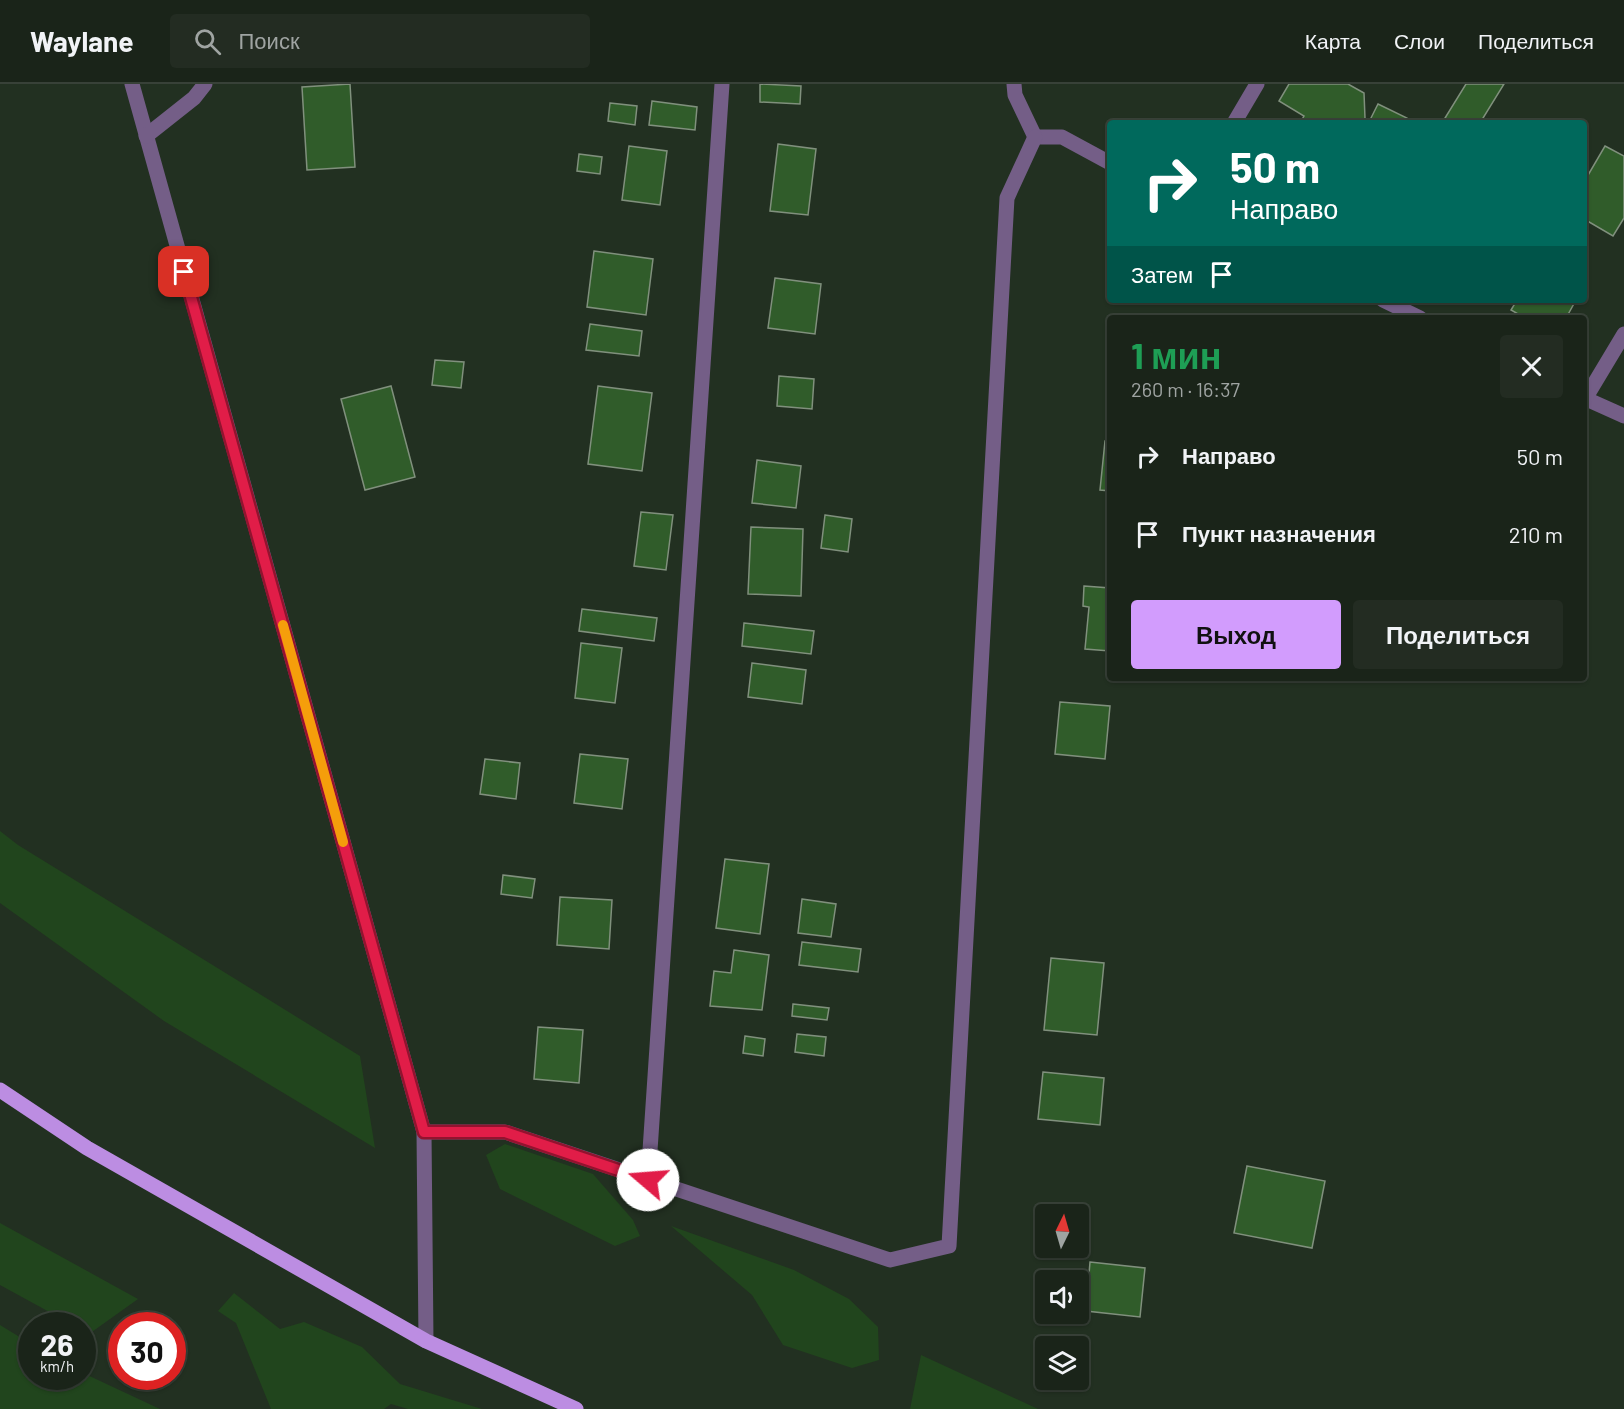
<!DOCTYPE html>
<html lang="ru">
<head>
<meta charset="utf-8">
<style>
  body { margin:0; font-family:Barlow,sans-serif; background:#232c22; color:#f1f3f6; height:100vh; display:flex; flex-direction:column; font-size:22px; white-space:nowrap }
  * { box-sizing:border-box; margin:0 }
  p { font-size:20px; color:#9fa4a2 }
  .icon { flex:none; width:33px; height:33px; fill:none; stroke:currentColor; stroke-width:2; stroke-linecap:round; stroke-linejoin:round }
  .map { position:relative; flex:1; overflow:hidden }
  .side { position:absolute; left:1107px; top:231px; width:480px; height:366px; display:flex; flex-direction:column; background:#1a2419; border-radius:6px; box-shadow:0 2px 4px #0004,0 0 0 2px #384138 }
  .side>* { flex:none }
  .banner { position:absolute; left:1107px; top:36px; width:480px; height:183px; border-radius:6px; box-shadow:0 2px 4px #0004,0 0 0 2px #384138; background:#00695c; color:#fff; overflow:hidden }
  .needle { width:39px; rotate:5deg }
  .fabs { position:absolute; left:1035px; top:1120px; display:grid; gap:12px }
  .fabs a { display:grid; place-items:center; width:54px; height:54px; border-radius:6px; background:#1a2419; box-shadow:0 2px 4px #0004,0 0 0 2px #384138; font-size:30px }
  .speed { position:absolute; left:18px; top:1228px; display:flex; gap:12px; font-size:30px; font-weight:700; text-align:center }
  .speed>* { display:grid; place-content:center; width:78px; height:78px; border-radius:50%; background:#1a2419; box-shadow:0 2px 4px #0004,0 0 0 2px #384138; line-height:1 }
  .speed small { font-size:15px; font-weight:400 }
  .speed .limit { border:9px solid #d22; background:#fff; color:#111 }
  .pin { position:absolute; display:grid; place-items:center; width:51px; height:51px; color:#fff; margin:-26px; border-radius:12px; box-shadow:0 3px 9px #0006 }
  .me { position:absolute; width:66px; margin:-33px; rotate:288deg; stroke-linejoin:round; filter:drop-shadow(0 0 4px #0008) }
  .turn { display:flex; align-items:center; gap:21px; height:126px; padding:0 24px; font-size:27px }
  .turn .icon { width:78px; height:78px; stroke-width:2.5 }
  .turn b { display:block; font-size:42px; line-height:51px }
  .then { display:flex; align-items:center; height:57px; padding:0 24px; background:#0003; gap:12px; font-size:22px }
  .round { display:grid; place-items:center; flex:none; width:63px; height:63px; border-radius:6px; background:#232c22 }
  .head { display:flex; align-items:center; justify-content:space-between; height:102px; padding:0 24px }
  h1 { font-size:36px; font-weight:700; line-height:45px; color:#1e9e55 }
  .button { display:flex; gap:12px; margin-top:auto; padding:12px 24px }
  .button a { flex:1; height:69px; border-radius:6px; background:#d29cfd; color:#111; font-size:24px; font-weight:700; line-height:69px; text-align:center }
  .button a+a { background:#232c22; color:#f1f3f6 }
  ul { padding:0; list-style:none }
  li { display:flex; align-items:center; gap:18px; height:78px; padding:0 24px }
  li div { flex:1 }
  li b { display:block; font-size:22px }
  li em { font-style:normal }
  header { display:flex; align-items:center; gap:36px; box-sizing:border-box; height:84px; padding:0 30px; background:#1a2419; border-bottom:2px solid #384138 }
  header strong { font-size:28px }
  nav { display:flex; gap:33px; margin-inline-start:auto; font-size:21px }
  .search { width:420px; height:54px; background:#232c22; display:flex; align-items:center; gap:15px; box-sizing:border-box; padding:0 21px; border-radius:6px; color:#9fa4a2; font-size:22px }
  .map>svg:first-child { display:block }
  .green { fill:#21451d }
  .building { fill:#305c2a; stroke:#80907d; stroke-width:1.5 }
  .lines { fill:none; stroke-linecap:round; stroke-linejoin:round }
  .minor { stroke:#745e87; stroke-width:15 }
  .major { stroke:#bc8de2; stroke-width:15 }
  .route-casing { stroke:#92132f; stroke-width:15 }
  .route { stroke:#e11d48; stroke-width:10 }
  .slow { stroke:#f59e0b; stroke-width:10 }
</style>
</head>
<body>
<header>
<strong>Waylane</strong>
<div class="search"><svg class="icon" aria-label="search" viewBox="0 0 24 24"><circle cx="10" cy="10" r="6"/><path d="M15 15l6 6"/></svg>Поиск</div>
<nav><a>Карта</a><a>Слои</a><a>Поделиться</a></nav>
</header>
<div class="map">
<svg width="1624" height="1325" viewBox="0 0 1624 1325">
  <rect width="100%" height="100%" fill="#223021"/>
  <!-- green -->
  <g class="green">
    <path d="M0,747L18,761L360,972L375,1064L164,937L0,819Z"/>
    <path d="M505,1060L593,1090L633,1136L640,1152L615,1162L500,1105L486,1071Z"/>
    <path d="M0,1139L138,1215L89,1250L83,1246L82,1242H75L0,1201Z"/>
    <path d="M671,1142L794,1186L849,1215L878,1243L879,1276L852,1284L783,1261L752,1211Z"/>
    <path d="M234,1209L280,1245L304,1238L362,1263L400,1300L482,1325H408L391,1320L384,1325H271L236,1239L218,1227Z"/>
    <path d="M0,1241L31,1260L32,1293H82L83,1289L160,1325H0Z"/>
    <path d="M921,1271L1038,1325H910Z"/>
  </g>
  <!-- building -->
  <g class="building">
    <path d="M350,0L355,83L307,86L302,3Z"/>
    <path d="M760,0L801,2L800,20L760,18Z"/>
    <path d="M1289,0H1348L1364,9L1365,34L1362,39H1300L1304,32L1279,17Z"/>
    <path d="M1466,0H1504L1480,39H1453L1445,34Z"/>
    <path d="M652,17L697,23L695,46L649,41Z"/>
    <path d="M610,19L637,22L635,41L608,37Z"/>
    <path d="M1378,20L1407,34L1405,39L1369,38Z"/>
    <path d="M778,60L816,65L808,131L770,127Z"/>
    <path d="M629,62L667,67L660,121L622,116Z"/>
    <path d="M1605,62L1624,72V134L1613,152L1584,135V98Z"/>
    <path d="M579,70L602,73L600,90L577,87Z"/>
    <path d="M594,167L653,175L646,231L587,223Z"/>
    <path d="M775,194L821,200L815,250L768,244Z"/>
    <path d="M1517,216H1576L1566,234H1525L1511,226Z"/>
    <path d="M590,240L642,247L639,272L586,266Z"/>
    <path d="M435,276L464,278L461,304L432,301Z"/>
    <path d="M779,292L814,295L812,325L777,322Z"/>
    <path d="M391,302L415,393L365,406L341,315Z"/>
    <path d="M598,302L652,309L642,387L588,380Z"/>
    <path d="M1105,357H1110V407L1100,406Z"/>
    <path d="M757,376L801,382L796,424L752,419Z"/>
    <path d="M641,428L673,431L666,486L634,482Z"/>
    <path d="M825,431L852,435L848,468L821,464Z"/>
    <path d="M751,443L803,445L801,512L748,510Z"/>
    <path d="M1084,502L1110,504V567L1085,565L1089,523L1083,522Z"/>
    <path d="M582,525L657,534L654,557L579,547Z"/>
    <path d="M744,539L814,547L811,570L742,562Z"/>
    <path d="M581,559L622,564L615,619L575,614Z"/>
    <path d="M752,579L806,586L802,620L748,613Z"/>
    <path d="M1060,618L1110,622L1105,675L1055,670Z"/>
    <path d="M580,670L628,675L622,725L574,719Z"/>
    <path d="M485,675L520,679L516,715L480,710Z"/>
    <path d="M725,775L769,780L760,850L716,844Z"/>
    <path d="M503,791L535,795L532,814L501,810Z"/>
    <path d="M560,813L612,816L609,865L557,861Z"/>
    <path d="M802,815L836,820L831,853L798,849Z"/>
    <path d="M802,858L861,865L858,888L799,881Z"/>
    <path d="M734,866L769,871L762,926L710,922L714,887L731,889Z"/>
    <path d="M1051,874L1104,879L1097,951L1044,946Z"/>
    <path d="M793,920L829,924L827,936L792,932Z"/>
    <path d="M538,943L583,946L579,999L534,995Z"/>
    <path d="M797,950L826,953L824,972L795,968Z"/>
    <path d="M745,952L765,955L763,972L743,969Z"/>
    <path d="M1043,988L1104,994L1100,1041L1038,1035Z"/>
    <path d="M1247,1082L1325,1097L1312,1164L1234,1149Z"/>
    <path d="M1090,1178L1145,1184L1140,1233L1086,1227Z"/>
  </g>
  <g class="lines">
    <!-- minor -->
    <g class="minor">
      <path d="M132,0L424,1048L426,1257"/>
      <path d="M1014,0L1015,11L1035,53"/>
      <path d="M1234,39L1257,0"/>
      <path d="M146,52L194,14L205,0"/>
      <path d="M1035,53H1062L1110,79"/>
      <path d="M1383,216L1420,234"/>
      <path d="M1584,314L1624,332"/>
      <path d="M1585,315L1624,250"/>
      <path d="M424,1048H505L890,1176L949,1162L1007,114L1035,53"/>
      <path d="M648,1096L722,0"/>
    </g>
    <!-- major -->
    <path class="major" d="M0,1006L87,1064L426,1257L576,1325"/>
  </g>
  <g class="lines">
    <defs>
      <path id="route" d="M184,188L424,1048H505L648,1096"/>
    </defs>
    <!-- route casing -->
    <use href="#route" class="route-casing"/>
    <!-- route -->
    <use href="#route" class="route"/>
    <!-- slow -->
    <path class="slow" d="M283,541L343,758"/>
  </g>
</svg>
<div class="fabs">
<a><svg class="needle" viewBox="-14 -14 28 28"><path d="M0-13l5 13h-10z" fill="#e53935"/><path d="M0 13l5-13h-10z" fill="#9fa4a2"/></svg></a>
<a><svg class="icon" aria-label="sound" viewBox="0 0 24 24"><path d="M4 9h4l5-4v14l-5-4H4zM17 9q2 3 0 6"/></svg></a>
<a><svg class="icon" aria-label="layers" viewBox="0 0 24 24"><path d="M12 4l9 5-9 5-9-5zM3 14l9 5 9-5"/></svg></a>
</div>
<div class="speed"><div>26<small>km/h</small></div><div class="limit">30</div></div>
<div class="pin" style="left:184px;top:188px;background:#d93025"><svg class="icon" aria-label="arrive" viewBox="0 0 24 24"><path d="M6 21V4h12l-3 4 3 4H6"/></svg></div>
<svg class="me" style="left:648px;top:1096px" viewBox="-20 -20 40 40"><circle r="19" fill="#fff"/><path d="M0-13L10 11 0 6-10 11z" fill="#e11d48"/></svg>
<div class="banner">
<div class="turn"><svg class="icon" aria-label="right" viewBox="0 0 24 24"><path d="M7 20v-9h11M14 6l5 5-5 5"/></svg><div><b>50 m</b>Направо</div></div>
<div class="then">Затем<svg class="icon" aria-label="arrive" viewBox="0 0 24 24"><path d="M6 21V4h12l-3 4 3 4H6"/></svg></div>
</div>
<section class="side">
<div class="head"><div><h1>1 мин</h1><p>260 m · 16:37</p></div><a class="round"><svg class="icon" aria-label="close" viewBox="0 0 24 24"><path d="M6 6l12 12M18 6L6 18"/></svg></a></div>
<ul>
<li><svg class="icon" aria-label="right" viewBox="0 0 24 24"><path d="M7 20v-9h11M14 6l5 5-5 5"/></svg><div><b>Направо</b></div><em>50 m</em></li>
<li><svg class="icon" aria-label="arrive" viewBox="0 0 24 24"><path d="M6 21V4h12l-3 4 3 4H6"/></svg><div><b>Пункт назначения</b></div><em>210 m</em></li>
</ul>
<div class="button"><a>Выход</a><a>Поделиться</a></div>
</section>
</div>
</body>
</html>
